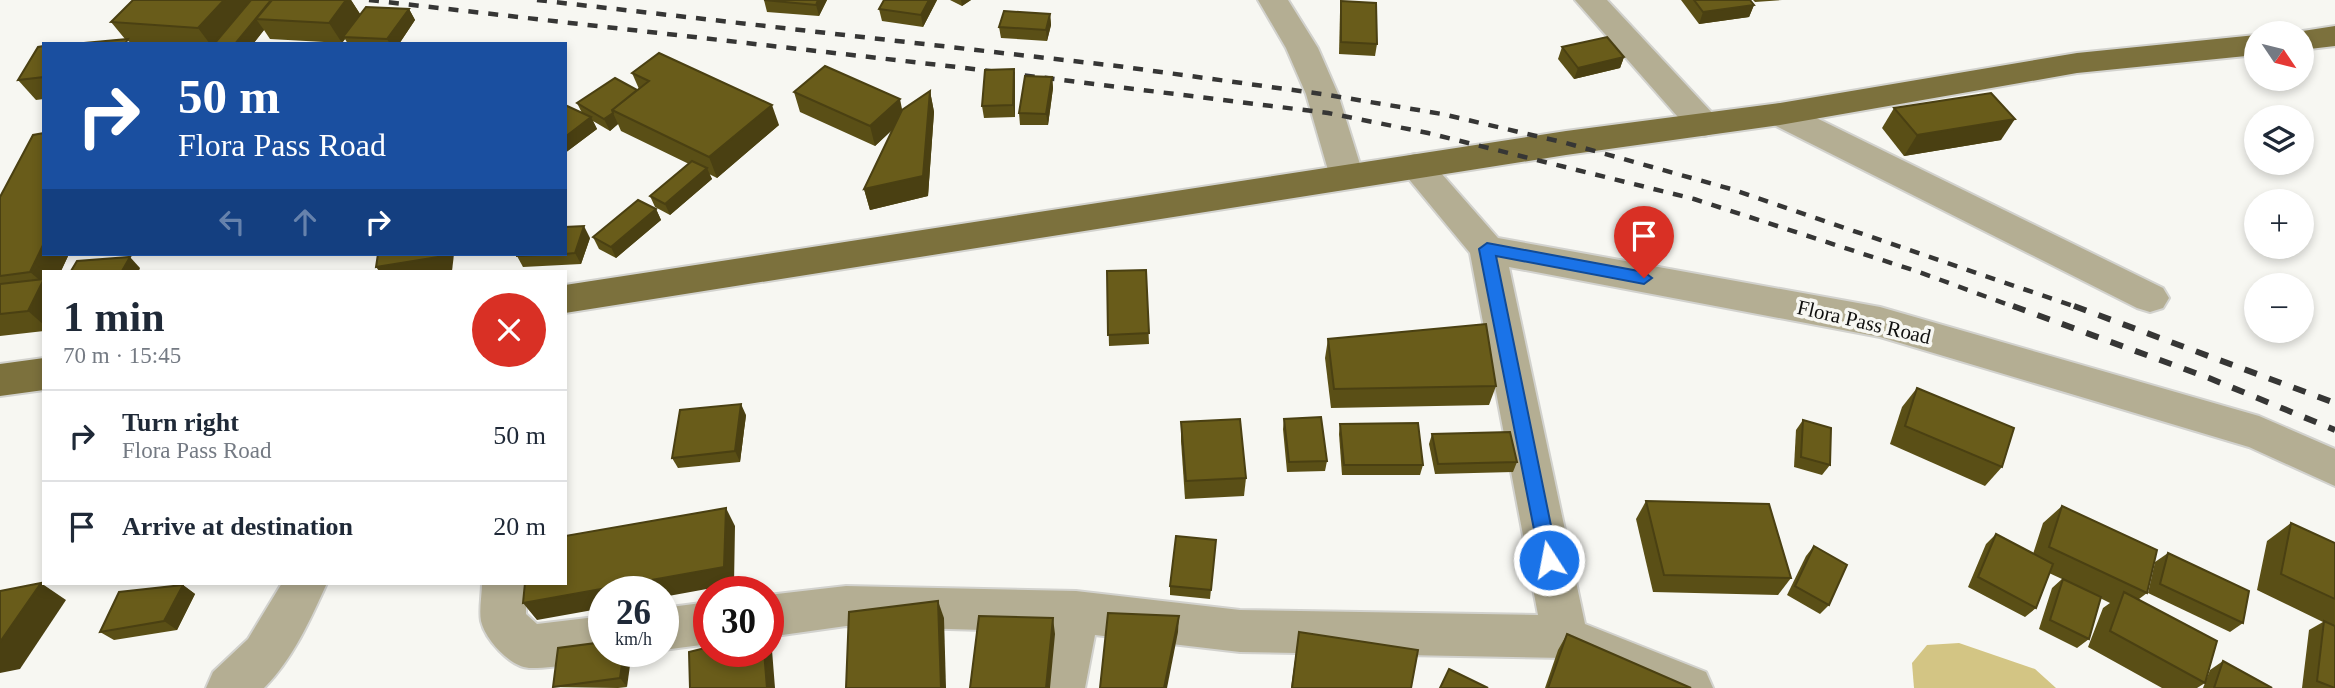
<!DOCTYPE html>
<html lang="en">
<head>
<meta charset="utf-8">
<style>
  body { margin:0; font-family:Georgia,serif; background:#f2f2f3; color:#1f2937; height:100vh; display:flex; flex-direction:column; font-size:26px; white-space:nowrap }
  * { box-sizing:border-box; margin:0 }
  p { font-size:23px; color:#747a83 }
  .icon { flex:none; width:38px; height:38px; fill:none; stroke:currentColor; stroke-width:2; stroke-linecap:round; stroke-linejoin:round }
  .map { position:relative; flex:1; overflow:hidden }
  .sheet { position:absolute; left:42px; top:270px; width:525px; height:315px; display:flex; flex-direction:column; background:#fff; border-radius:0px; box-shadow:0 4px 10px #0003 }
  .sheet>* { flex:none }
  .banner { position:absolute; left:42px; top:42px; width:525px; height:214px; border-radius:0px; box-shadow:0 4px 10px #0003; background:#1a4fa0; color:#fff; overflow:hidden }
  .needle { width:46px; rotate:125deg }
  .fabs { position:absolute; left:2244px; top:21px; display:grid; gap:14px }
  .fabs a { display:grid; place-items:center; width:70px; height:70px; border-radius:50%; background:#fff; box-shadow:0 4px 10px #0003; font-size:35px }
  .speed { position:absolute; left:588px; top:576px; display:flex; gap:14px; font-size:35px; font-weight:700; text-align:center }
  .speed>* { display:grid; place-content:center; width:91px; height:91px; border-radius:50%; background:#fff; box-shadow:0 4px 10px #0003; line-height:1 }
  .speed small { font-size:18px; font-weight:400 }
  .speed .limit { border:10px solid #d22; background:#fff; color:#111 }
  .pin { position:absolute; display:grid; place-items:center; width:60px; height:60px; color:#fff; margin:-72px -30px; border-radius:50% 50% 50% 0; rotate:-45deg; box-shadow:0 0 7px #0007 }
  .pin .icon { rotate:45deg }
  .me { position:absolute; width:77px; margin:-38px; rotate:349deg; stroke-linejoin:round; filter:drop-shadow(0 0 5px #0008) }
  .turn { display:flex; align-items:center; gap:24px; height:147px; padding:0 21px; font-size:32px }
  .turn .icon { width:91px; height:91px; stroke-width:2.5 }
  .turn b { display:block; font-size:49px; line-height:60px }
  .lanes { display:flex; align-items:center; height:66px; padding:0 21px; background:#0003; justify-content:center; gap:35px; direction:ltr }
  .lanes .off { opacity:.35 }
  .round { display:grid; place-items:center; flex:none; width:74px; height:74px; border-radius:37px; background:#f2f2f3 }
  .headline { display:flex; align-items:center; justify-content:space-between; height:119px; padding:0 21px }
  h1 { font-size:42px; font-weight:700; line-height:52px }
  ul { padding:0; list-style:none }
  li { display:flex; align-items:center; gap:21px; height:91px; padding:0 21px; border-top:2px solid #e0e1e3 }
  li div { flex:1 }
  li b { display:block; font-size:26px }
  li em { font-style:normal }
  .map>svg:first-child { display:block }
  .water { fill:#d3c584 }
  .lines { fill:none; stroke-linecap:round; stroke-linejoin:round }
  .minor-casing { stroke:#d2d2ce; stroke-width:4 }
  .major-casing { stroke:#d2d2ce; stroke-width:4 }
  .minor { fill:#b4ae93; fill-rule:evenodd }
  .major { fill:#7c713d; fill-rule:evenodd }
  .rail-far1 { stroke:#363635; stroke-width:4.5; stroke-dasharray:10 10; stroke-linecap:butt }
  .rail { stroke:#363635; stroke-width:6; stroke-dasharray:13 13; stroke-linecap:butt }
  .wall { fill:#5a4f16 }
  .shaded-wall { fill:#4a4012 }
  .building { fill:#695c1a; stroke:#4a4012; stroke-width:2 }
  .route { fill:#1a73e8; stroke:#114b97; stroke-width:2 }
  .labels { text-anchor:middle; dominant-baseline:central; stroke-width:7; stroke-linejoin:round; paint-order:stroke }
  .street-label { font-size:21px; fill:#0f0f0e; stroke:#f7f7f2 }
</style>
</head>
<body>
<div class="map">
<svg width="2335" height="688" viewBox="0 0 2335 688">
  <rect width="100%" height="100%" fill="#f7f7f2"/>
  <!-- water -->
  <path class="water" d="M1959,643L2035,669L2056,688H1914L1912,663L1927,645Z"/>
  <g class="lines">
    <defs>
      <g id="minor">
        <path d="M1258,0H1288L1318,48L1338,94L1364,177L1359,186L1347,189L1335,186L1330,177L1306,94L1286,48Z"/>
        <path d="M1575,0H1607L1716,117L1721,125L1716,133L1704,136L1692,133Z"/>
        <path d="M1780,103L1792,106L2163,288L2169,298L2163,308L2150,312L2137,308L1768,122L1763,114L1768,106Z"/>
        <path d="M1415,154L1427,157L1498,238L1880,307L2259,416L2335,449V486L2249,447L1880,337L1509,267L1585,624L1706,672L1713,688H1636L1564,658L1240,652L1095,635L1085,688H1039L1050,632L846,626L768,637V595L846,586L1076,591L1240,610L1538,615L1470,253L1398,166L1403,157Z"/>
        <path d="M282,583H327C310,620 293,659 264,688H206L213,672L248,639Z"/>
        <path d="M482,583H526V614L537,624L604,616V651L620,652C599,660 552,669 529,668C510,667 485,639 481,621C479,609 482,595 482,583Z"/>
        <path d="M709,602V644L663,650V608Z"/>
      </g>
      <g id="major">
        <path d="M2335,26V46L2301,50V33H2290Z"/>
        <path d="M2256,35V55L2077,73L1780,125L1566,155L565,313V285L1566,131L1780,103L2077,53Z"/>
        <path d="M44,358V390L0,396V364Z"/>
      </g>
    </defs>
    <!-- minor casing -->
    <use href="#minor" class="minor-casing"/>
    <!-- major casing -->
    <use href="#major" class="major-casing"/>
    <!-- minor -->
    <use href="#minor" class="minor"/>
    <!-- major -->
    <use href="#major" class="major"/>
    <!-- rail-far1 -->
    <g class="rail-far1">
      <path d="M369,0L957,67L1328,113L1428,133L1694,199L1919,272L2017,308"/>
      <path d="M537,0L1117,66L1322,94L1442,114L1566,143L1731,189L2079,308"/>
    </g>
    <!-- rail -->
    <g class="rail">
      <path d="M2013,306L2209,378L2335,430"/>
      <path d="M2074,306L2335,403"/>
    </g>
  </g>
  <!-- wall -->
  <g class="wall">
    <path d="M133,0H351L360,14L409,9L415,20L399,44H348L345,39L342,43L270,39L264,30L253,44L131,43L125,39L111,22Z"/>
    <path d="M764,0H827L819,16L767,12Z"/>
    <path d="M937,0L923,27L882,21L879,9Z"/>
    <path d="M950,0H971L962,6Z"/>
    <path d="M1681,0H1750L1754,5L1749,17L1699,24Z"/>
    <path d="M1753,0H1782L1755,2Z"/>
    <path d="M1341,1L1377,44L1375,56L1339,54L1340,12Z"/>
    <path d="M1050,14L1051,25L1047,41L1001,38L999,27Z"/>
    <path d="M44,46V99L36,100L18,80Z"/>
    <path d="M1562,47L1624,57L1620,68L1574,79L1558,59Z"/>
    <path d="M1014,69L1015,81V117L984,118L982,106Z"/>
    <path d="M632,73L779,125L717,178L709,174L712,179L670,215L655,207L650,196L689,164L621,131L618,124L610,131L593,121L597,129L565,153V105L582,113L577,103L637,90L639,89Z"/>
    <path d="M1052,77L1053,88L1048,125H1020L1019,113Z"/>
    <path d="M930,91L934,112L928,196L870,210L864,189L893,129L875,146L800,112L794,92L902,110Z"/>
    <path d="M1894,108L2001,140L1904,156L1882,128Z"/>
    <path d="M0,197L69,254L61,271H44V331L0,336Z"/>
    <path d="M656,209L661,220L616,258L599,249L593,237Z"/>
    <path d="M590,238L581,264L523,267L517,256Z"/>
    <path d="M1146,270L1149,344L1109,346L1107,271Z"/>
    <path d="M1328,339L1496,386L1489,405L1331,408L1325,358Z"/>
    <path d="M1917,388L2002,467L1985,486L1890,444L1902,407Z"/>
    <path d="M746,415L740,462L678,468L672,458Z"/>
    <path d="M1284,419L1327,461L1325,471L1287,472L1283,429Z"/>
    <path d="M1803,420L1830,465L1822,475L1794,467L1796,430Z"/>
    <path d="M1181,422L1246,478L1244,496L1185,499L1181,441Z"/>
    <path d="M1340,424L1423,465L1420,475H1342L1339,434Z"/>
    <path d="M1432,434L1517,462L1513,472L1435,474L1429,444Z"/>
    <path d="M1646,501L1791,578L1778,595L1653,592L1636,519Z"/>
    <path d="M2062,506L2147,593L2139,599L2205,683L2197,688H2162L2088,647L2103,608L2110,603L2100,598L2089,639L2077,648L2039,629L2052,588L2062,579L2049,573L2036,608L2025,617L1968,587L1986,544L1996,534L2033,554L2043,523Z"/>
    <path d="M2291,523L2335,543V688H2302L2309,630L2323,622L2257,590L2267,541Z"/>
    <path d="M1216,540L1210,599L1170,595V586Z"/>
    <path d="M1814,546L1829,605L1820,614L1787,595L1806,556Z"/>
    <path d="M2168,553L2243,623L2230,632L2148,593L2155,562Z"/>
    <path d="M183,585L195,594L177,630L114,640L100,632Z"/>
    <path d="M1299,632L1411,688H1291Z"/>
    <path d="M1567,634L1691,688H1545L1558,650Z"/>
    <path d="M604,642L627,687L618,688L553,687Z"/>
    <path d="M2223,661L2272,688H2203L2210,670Z"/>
  </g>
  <!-- shaded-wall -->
  <g class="shaded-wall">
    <path d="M224,0H257L218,44H210L198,28Z"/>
    <path d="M346,0H351L362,17L343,37L345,39L342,43L329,23Z"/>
    <path d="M818,0H827L819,16L816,5Z"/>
    <path d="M929,0H937L923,27L921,15Z"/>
    <path d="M961,0H971L962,6Z"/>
    <path d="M1754,5L1749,17L1699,24L1703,12Z"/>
    <path d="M409,9L415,20L399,44H390L387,39Z"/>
    <path d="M1050,14L1051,25L1047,41L1046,30Z"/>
    <path d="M256,19L264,30L253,44H235Z"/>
    <path d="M1624,57L1620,68L1574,79L1578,68Z"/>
    <path d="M1014,69L1015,81V117L1013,105Z"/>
    <path d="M1052,77L1053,88L1048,125L1046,114Z"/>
    <path d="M930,91L934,112L928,196L870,210L864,189Z"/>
    <path d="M900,99L904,119L875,146L870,126Z"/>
    <path d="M772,105L779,125L717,178L709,157Z"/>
    <path d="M613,113L618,124L610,131L604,119Z"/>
    <path d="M591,117L597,129L565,153V137Z"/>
    <path d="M2015,119L2001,140L1904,156L1917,135Z"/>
    <path d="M707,168L712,179L670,215L665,204Z"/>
    <path d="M656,209L661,220L616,258L611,247Z"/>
    <path d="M584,226L590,238L581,264L575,253Z"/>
    <path d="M44,243V254H69L61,271H44V325L28,311L43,283L30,272Z"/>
    <path d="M438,254H454L452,271H379L376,267Z"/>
    <path d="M130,257L140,268L139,271H122Z"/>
    <path d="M741,404L746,415L740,462L735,451Z"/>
    <path d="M726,508L735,526L734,584L663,597V592H604V608L537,620L523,603Z"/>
    <path d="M41,583L66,600L20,669L0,673V642Z"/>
    <path d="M183,585L195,594L177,630L164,621Z"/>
    <path d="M938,601L944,618L946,688H941Z"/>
    <path d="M1179,616L1178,632L1167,688H1164Z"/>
    <path d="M1053,618L1055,634L1050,688H1046Z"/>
    <path d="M768,643L772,650L775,688H767L764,651H768Z"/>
    <path d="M624,651H632L627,687L620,678Z"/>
  </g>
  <!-- building -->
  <g class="building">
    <path d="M133,0H224L198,28L111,22Z"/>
    <path d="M251,0H271L235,44H214Z"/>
    <path d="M272,0H346L329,23L256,19Z"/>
    <path d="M764,0H818L816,5Z"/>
    <path d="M884,0H929L921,15L879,9Z"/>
    <path d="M1694,0H1750L1754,5L1703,12Z"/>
    <path d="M1341,1L1376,3L1377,44L1341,42Z"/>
    <path d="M366,7L409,9L387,39L343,37Z"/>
    <path d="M1004,11L1050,14L1046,30L999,27Z"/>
    <path d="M1607,37L1624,57L1578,68L1562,47Z"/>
    <path d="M128,39L125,44H73Z"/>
    <path d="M44,46V77L18,80L38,47Z"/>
    <path d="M659,53L772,105L709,157L612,110L649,81L632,73Z"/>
    <path d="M825,66L900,99L870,126L794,92Z"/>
    <path d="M1014,69L1013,105L982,106L985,70Z"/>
    <path d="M1025,76L1052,77L1046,114L1019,113Z"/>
    <path d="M615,78L637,90L612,110L613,113L604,119L577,103Z"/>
    <path d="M930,91L923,176L864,189L902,110Z"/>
    <path d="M1991,93L2015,119L1917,135L1894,108Z"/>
    <path d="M565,105L591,117L565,137Z"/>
    <path d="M44,133V243L30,272L0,276V197L33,135Z"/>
    <path d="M692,161L707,168L665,204L650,196Z"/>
    <path d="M638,200L656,209L611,247L593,237Z"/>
    <path d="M584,226L575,253L565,254V227Z"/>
    <path d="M378,254H438V257L376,267Z"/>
    <path d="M517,254H565L517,256Z"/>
    <path d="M130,257L122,271H71L77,261Z"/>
    <path d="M1146,270L1149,333L1108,335L1107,271Z"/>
    <path d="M44,279L28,311L0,314V284Z"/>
    <path d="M1486,324L1496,386L1334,389L1328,339Z"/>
    <path d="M1917,388L2014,428L2002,467L1905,426Z"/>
    <path d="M741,404L735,451L672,458L680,410Z"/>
    <path d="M1321,417L1327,461L1289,462L1284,419Z"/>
    <path d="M1240,419L1246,478L1186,481L1181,422Z"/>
    <path d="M1803,420L1831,428L1830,465L1801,457Z"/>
    <path d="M1418,423L1423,465H1344L1340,424Z"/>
    <path d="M1510,432L1517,462L1438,464L1432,434Z"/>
    <path d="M1646,501L1769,504L1791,578L1664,575Z"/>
    <path d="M2062,506L2157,550L2147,593L2049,547Z"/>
    <path d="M726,508L724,567L523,603L525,583H565V536Z"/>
    <path d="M2291,523L2335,543V599L2281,574Z"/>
    <path d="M1996,534L2053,564L2036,608L1978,577Z"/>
    <path d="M1176,536L1216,540L1211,590L1170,586Z"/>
    <path d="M1814,546L1847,565L1829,605L1795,586Z"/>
    <path d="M2168,553L2249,591L2243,623L2160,584Z"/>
    <path d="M2063,579L2101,597L2089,639L2050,620Z"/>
    <path d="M41,583L0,642V591Z"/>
    <path d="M183,585L164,621L100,632L119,592Z"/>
    <path d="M2124,592L2217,641L2205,683L2110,631Z"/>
    <path d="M938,601L941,688H846L849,612Z"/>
    <path d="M1108,613L1179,616L1164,688H1100Z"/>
    <path d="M979,616L1053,618L1046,688H970Z"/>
    <path d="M2324,621L2335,626V688L2317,681Z"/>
    <path d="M1299,632L1418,650L1411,688H1292Z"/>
    <path d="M1567,634L1691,688H1548Z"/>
    <path d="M604,642V651H624L620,678L553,687L558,648Z"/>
    <path d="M709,647V651H764L767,688H690L689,652Z"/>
    <path d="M2223,661L2272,688H2214Z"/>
    <path d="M1449,669L1488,688H1440Z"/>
  </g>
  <!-- route -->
  <path class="route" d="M1487,243L1644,272L1652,278L1644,284L1496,256L1558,560L1556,566L1549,568L1543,566L1540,560L1479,249Z"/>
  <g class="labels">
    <!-- street labels -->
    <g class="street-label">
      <text transform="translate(1864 322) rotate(13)">Flora Pass Road</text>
    </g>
  </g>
</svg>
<div class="fabs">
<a><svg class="needle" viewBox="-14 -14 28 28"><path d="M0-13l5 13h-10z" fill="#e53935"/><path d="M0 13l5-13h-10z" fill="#747a83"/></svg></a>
<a><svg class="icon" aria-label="layers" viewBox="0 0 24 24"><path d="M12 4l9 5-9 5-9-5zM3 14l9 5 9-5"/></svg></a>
<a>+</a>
<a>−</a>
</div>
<div class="speed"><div>26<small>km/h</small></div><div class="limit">30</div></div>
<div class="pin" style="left:1644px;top:278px;background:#d93025"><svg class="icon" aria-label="arrive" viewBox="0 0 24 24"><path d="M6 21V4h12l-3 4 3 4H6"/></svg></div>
<svg class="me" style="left:1549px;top:560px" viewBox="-20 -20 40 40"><circle r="17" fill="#1a73e8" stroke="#fff" stroke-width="3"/><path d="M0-11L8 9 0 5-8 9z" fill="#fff"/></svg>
<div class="banner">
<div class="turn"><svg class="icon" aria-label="right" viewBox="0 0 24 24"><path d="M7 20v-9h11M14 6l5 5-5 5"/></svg><div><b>50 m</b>Flora Pass Road</div></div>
<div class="lanes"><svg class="icon off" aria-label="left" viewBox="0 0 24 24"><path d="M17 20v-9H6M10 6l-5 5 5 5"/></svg><svg class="icon off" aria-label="ahead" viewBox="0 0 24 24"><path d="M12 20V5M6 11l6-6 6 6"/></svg><svg class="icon" aria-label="right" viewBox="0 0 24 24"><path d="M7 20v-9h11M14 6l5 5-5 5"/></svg></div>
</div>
<section class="sheet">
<div class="headline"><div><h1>1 min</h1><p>70 m · 15:45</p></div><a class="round" style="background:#d93025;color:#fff"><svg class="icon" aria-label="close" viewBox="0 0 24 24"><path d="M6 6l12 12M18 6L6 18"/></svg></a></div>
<ul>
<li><svg class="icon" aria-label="right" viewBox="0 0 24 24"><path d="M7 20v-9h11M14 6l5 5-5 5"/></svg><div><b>Turn right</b><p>Flora Pass Road</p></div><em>50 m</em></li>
<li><svg class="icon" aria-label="arrive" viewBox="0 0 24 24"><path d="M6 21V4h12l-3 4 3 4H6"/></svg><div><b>Arrive at destination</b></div><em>20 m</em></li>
</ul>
</section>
</div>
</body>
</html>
